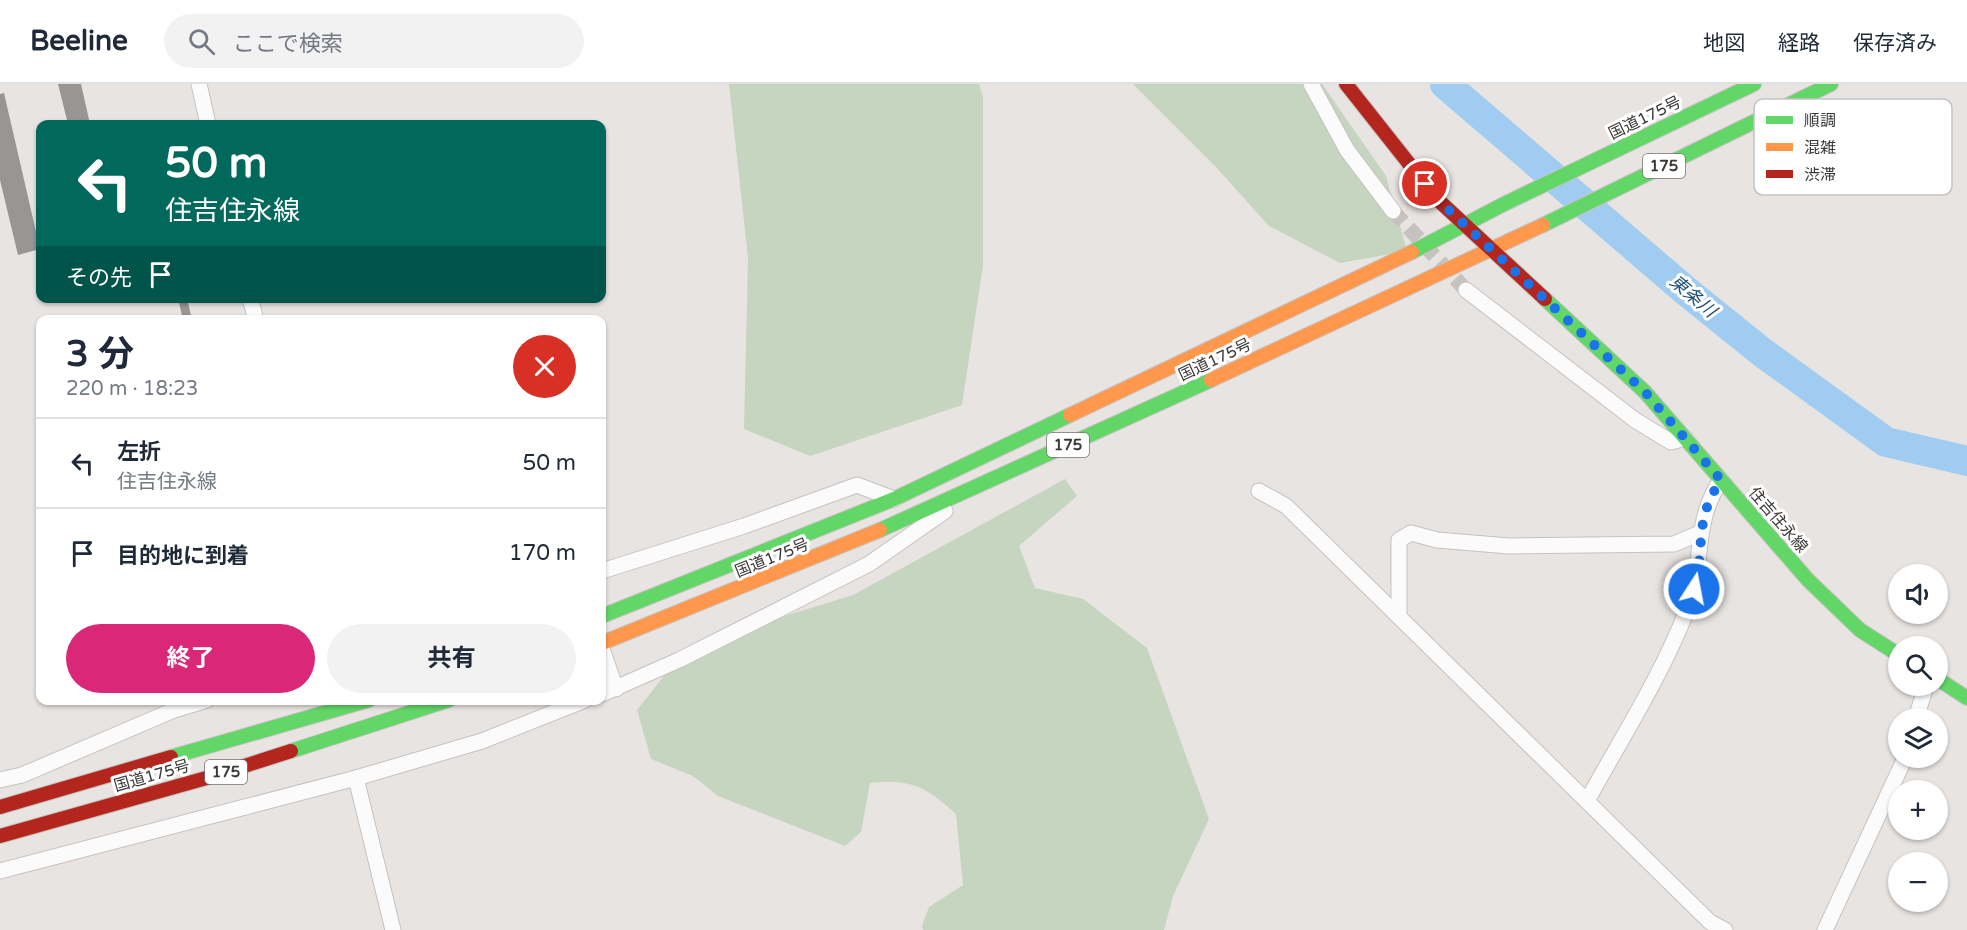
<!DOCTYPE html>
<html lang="ja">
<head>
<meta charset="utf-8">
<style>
  body { margin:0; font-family:"Varela Round","Noto Sans JP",sans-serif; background:#f2f2f3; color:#1f2937; height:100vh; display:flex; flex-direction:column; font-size:22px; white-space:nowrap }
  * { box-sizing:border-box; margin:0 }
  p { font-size:20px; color:#747a83 }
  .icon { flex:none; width:33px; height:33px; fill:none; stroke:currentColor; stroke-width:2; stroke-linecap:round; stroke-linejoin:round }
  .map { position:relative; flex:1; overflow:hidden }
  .sheet { position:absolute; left:36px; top:231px; width:570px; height:390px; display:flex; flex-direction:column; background:#fff; border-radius:12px; box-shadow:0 2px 4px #0004 }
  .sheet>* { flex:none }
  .guide { position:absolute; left:36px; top:36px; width:570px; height:183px; border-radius:12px; box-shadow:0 2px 4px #0004; background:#00695c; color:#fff; overflow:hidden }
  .buttons { position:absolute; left:1888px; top:480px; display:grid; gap:12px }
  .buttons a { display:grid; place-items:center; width:60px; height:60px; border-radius:50%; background:#fff; box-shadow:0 2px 4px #0004; font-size:30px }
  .pin { position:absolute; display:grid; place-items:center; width:51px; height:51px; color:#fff; margin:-26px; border:3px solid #fff; border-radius:50%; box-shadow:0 2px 6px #0007 }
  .me { position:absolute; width:66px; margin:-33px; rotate:11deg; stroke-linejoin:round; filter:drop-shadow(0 0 4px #0008) }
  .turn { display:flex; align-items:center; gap:21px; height:126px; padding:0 30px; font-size:27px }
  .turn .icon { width:78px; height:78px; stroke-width:2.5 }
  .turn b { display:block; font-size:42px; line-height:51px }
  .then { display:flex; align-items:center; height:57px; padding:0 30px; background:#0003; gap:12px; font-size:22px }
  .round { display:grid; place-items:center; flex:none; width:63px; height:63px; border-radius:32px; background:#f2f2f3 }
  .overview { display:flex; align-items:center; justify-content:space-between; height:102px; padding:0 30px }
  h1 { font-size:36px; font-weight:700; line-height:45px }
  .action { display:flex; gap:12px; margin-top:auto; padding:12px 30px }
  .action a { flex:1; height:69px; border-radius:36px; background:#db2777; color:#fff; font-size:24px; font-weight:700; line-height:69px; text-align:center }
  .action a+a { background:#f2f2f3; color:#1f2937 }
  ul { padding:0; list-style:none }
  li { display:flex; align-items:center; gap:18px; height:90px; padding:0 30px; border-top:2px solid #e0e1e3 }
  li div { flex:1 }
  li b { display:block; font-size:22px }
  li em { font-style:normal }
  header { display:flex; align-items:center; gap:36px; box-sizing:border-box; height:84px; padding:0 30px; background:#fff; border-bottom:2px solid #e0e1e3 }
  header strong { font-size:28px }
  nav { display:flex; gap:33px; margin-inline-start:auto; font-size:21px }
  .search { width:420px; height:54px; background:#f2f2f3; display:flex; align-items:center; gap:15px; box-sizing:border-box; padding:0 21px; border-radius:33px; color:#747a83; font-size:22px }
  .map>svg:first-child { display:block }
  .green { fill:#c5d5bf }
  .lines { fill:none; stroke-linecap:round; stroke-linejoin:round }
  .river { stroke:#9fccf0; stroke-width:30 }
  .building { fill:#989593 }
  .street-tunnel { stroke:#c5c2c0; stroke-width:15; stroke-dasharray:15 8; stroke-linecap:butt }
  .street-casing { stroke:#c5c2c0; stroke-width:17 }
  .fast-casing { stroke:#c5c2c0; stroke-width:16 }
  .slow-casing { stroke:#c5c2c0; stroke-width:16 }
  .jam-casing { stroke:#c5c2c0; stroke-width:16 }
  .street { stroke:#fcfbfb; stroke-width:15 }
  .fast { stroke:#63d668; stroke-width:14 }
  .slow { stroke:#ff974d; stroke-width:14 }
  .jam { stroke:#b3261e; stroke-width:14 }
  .route { stroke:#1a73e8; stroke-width:10; stroke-dasharray:0 18 }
  .labels { text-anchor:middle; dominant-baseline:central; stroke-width:6; stroke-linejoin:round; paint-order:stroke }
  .shield { fill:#fff; stroke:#767472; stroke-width:1.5 }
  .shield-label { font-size:15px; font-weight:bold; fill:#3b3836 }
  .street-label { font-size:16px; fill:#3b3836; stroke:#fff }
  .water-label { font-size:18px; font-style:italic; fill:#205073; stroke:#fff }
  .key { fill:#fff; stroke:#c4c3c3; stroke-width:1.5 }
  .key-label { font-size:16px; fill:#3b3836 }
</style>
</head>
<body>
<header>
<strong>Beeline</strong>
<div class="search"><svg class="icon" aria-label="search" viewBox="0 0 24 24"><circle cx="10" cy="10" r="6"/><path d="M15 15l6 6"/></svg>ここで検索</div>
<nav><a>地図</a><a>経路</a><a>保存済み</a></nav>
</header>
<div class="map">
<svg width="1967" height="846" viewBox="0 0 1967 846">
  <rect width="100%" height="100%" fill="#e8e4e2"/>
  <!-- green -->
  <g class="green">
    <path d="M729,0H979L983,13V181L962,321L810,372L744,345L748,174Z"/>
    <path d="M1133,0H1322L1386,92L1407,167L1340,179L1269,142L1215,82Z"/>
    <path d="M1065,395L1077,412L1019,462L1035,504L1083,515L1147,564L1209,735L1173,812L1164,846H923L922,842L929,823L963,801L956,730C925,702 912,695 870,699L861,748L845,762L718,712L693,692L651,675L637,626L664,592L762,539L853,511Z"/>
  </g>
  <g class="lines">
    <!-- river -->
    <path class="river" d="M1445,0L1686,207L1763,269L1886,358L1967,377"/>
  </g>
  <!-- building -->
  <g class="building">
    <path d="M58,0H81L90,40H68Z"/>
    <path d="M4,9L40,165L18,171L0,96V10Z"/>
    <path d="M178,214H187L192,236H183Z"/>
  </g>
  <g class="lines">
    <!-- street-tunnel -->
    <path class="street-tunnel" d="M1393,127L1466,206"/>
    <defs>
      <g id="street">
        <path d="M199,0L208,40"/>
        <path d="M1311,0L1347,66L1393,127"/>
        <path d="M1466,206L1635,336L1671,358L1685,354"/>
        <path d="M250,214L256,236"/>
        <path d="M1259,407L1286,422L1710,838L1725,846"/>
        <path d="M602,487L744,442L857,401L894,415"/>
        <path d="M1399,533V456L1411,449L1437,456L1509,462L1674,460L1700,449"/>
        <path d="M602,565L616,605"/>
        <path d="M602,610L679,576L869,480L945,427"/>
        <path d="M1916,634L1926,602"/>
        <path d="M356,694L393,846"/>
        <path d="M0,696L22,691L174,626L207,616"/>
        <path d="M1587,717C1621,655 1661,593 1687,526C1705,480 1692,439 1721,396"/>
        <path d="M0,787L356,694L482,657L585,616"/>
        <path d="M1825,846L1905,674"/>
      </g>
      <g id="fast">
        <path d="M1543,141L1831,0"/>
        <path d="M1412,168L1506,119L1754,0"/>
        <path d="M1545,215L1645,308L1808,496L1860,546L1899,571"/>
        <path d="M880,446L1211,296"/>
        <path d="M602,532L894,415L1070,331"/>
        <path d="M1938,595L1967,614"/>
        <path d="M291,667L449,616"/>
        <path d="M171,673L369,616"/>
      </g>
      <g id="slow">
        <path d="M1211,296L1543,141"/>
        <path d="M1070,331L1412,168"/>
        <path d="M602,559L880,446"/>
      </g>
      <g id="jam">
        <path d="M1346,0L1437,115L1545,215"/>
        <path d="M0,723L171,673"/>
        <path d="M0,752L210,693L291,667"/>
      </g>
    </defs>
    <!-- street casing -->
    <use href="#street" class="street-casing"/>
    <!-- fast casing -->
    <use href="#fast" class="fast-casing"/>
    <!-- slow casing -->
    <use href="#slow" class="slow-casing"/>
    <!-- jam casing -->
    <use href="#jam" class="jam-casing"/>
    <!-- street -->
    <use href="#street" class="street"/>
    <!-- fast -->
    <use href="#fast" class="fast"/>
    <!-- slow -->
    <use href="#slow" class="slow"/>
    <!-- jam -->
    <use href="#jam" class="jam"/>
  </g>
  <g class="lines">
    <!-- route -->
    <path class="route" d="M1425,100L1437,115L1645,308L1721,396C1693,437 1706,462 1694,505"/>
  </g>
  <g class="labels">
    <!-- shield labels -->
    <g class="shield">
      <rect x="1643" y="70" width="42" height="24" rx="4.5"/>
      <rect x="1047" y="349" width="42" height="24" rx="4.5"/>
      <rect x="205" y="676" width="42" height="24" rx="4.5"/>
    </g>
    <g class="shield-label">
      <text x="1664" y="82">175</text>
      <text x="1068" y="361">175</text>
      <text x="226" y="688">175</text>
    </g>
    <!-- street labels -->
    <g class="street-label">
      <text transform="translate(1645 34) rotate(-26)">国道175号</text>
      <text transform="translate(1215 276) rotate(-25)">国道175号</text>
      <text transform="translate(1778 436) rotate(49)">住吉住永線</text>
      <text transform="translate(772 474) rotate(-22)">国道175号</text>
      <text transform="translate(152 692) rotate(-16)">国道175号</text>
    </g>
    <!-- water labels -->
    <g class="water-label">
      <text transform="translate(1693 212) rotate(40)">東条川</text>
    </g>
  </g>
  <!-- legend -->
  <rect x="1754" y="15" width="198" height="96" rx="9" class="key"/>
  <rect x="1766" y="32" width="27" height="8" fill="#63d668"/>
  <rect x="1766" y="59" width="27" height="8" fill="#ff974d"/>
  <rect x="1766" y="86" width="27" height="8" fill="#b3261e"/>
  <g class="key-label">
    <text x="1804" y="42">順調</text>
    <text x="1804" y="69">混雑</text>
    <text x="1804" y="96">渋滞</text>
  </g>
</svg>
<div class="buttons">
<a><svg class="icon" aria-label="sound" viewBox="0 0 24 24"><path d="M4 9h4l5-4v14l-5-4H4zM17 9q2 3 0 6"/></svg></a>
<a><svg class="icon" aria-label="search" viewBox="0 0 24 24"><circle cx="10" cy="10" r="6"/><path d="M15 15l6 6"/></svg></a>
<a><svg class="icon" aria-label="layers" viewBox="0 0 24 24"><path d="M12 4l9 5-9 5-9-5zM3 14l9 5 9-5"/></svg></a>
<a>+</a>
<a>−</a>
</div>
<div class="pin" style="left:1425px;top:100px;background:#d93025"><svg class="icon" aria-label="arrive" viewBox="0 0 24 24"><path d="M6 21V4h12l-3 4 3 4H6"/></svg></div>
<svg class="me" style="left:1694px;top:505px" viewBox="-20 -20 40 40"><circle r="17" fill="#1a73e8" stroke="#fff" stroke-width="3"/><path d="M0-11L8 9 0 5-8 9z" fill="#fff"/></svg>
<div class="guide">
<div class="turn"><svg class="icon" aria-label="left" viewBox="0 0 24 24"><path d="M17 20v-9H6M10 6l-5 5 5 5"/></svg><div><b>50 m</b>住吉住永線</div></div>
<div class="then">その先<svg class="icon" aria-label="arrive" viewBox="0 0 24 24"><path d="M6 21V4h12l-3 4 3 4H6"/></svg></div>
</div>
<section class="sheet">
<div class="overview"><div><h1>3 分</h1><p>220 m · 18:23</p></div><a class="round" style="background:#d93025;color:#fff"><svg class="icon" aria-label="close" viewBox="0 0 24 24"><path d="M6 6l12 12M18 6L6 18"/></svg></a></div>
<ul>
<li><svg class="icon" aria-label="left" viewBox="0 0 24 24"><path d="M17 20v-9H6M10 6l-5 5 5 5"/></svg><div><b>左折</b><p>住吉住永線</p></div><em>50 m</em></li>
<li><svg class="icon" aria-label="arrive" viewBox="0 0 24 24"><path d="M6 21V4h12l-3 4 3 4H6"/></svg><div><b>目的地に到着</b></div><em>170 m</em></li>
</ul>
<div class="action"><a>終了</a><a>共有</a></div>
</section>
</div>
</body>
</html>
